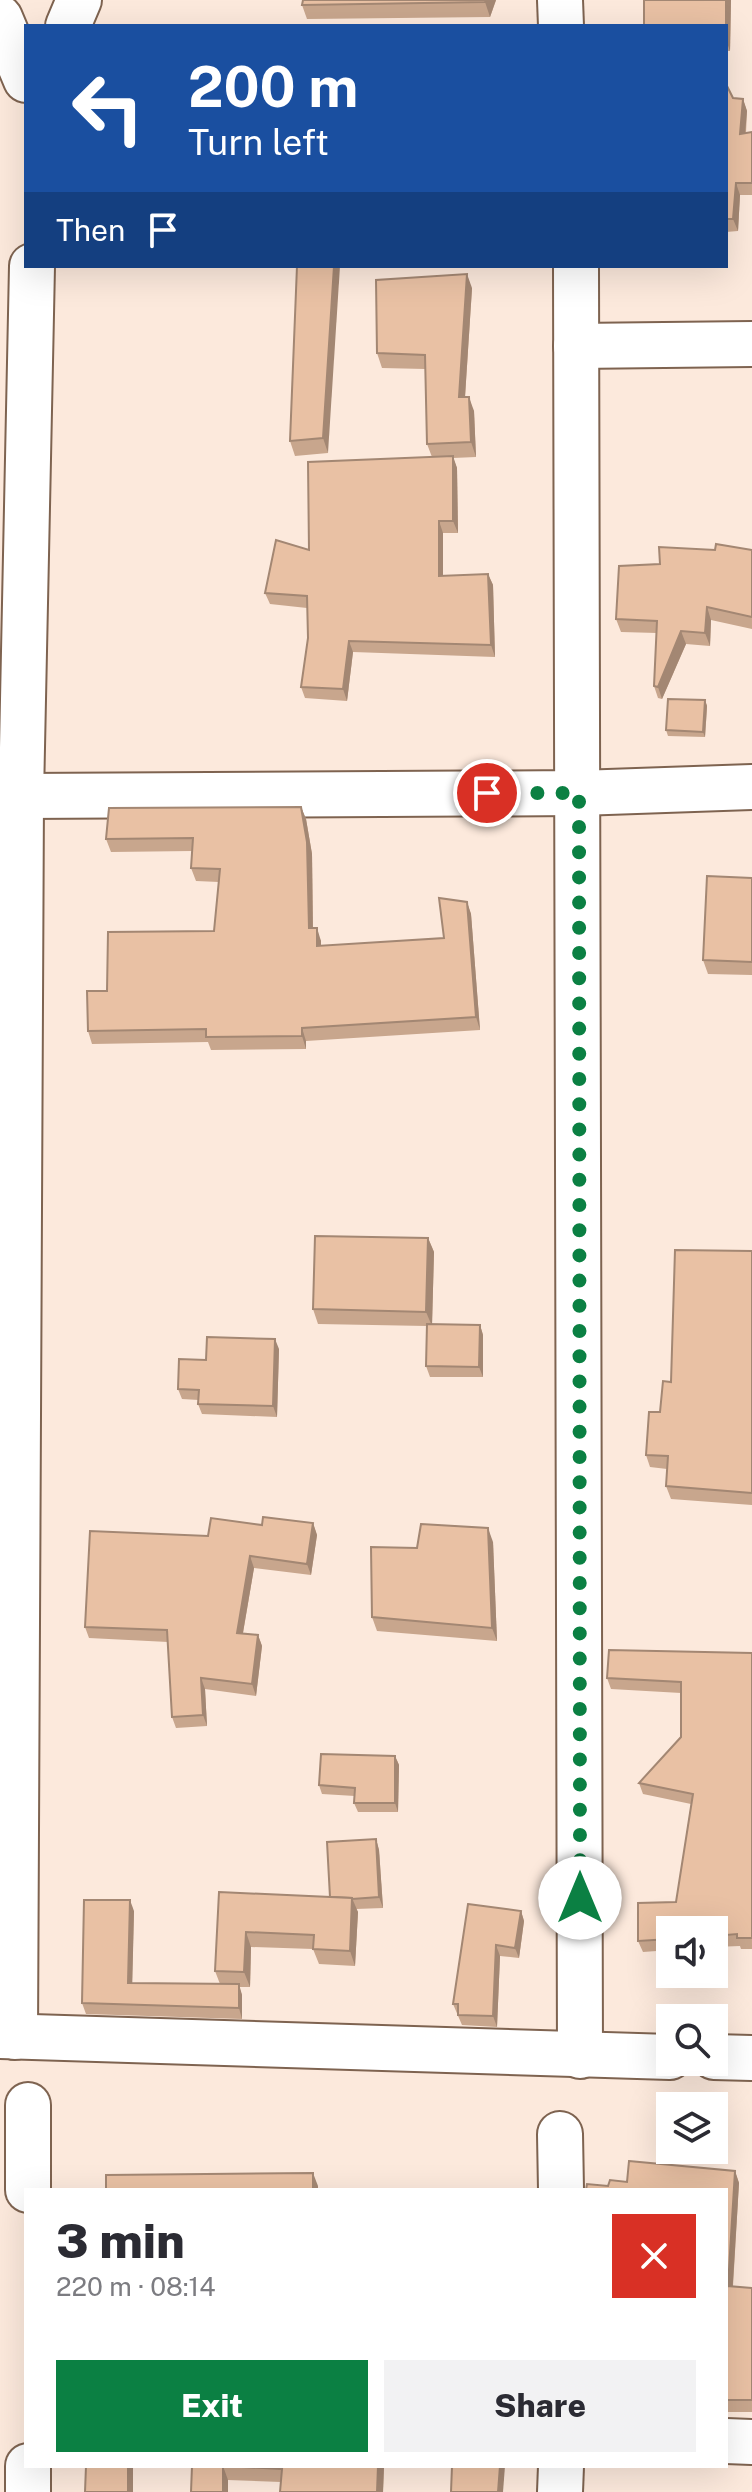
<!DOCTYPE html>
<html lang="en">
<head>
<meta charset="utf-8">
<style>
  body { margin:0; font-family:"Public Sans",sans-serif; background:#f2f2f3; color:#2b2b33; height:100vh; display:flex; flex-direction:column; font-size:30px; white-space:nowrap }
  * { box-sizing:border-box; margin:0 }
  p { font-size:26px; color:#7c7c81 }
  .icon { flex:none; width:44px; height:44px; fill:none; stroke:currentColor; stroke-width:2; stroke-linecap:round; stroke-linejoin:round }
  .map { position:relative; flex:1; overflow:hidden }
  .side { position:absolute; left:24px; top:2188px; width:704px; height:280px; display:flex; flex-direction:column; background:#fff; border-radius:0px; box-shadow:0 8px 32px #0002 }
  .side>* { flex:none }
  .guide { position:absolute; left:24px; top:24px; width:704px; height:244px; border-radius:0px; box-shadow:0 8px 32px #0002; background:#1a4fa0; color:#fff; overflow:hidden }
  .tools { position:absolute; left:656px; top:1916px; display:grid; gap:16px }
  .tools a { display:grid; place-items:center; width:72px; height:72px; border-radius:0px; background:#fff; box-shadow:0 8px 32px #0002; font-size:40px }
  .pin { position:absolute; display:grid; place-items:center; width:68px; height:68px; color:#fff; margin:-34px; border:4px solid #fff; border-radius:50%; box-shadow:0 2px 8px #0007 }
  .me { position:absolute; width:88px; margin:-44px; rotate:0deg; stroke-linejoin:round; filter:drop-shadow(0 0 6px #0008) }
  .turn { display:flex; align-items:center; gap:28px; height:168px; padding:0 32px; font-size:36px }
  .turn .icon { width:104px; height:104px; stroke-width:2.5 }
  .turn b { display:block; font-size:56px; line-height:68px }
  .then { display:flex; align-items:center; height:76px; padding:0 32px; background:#0003; gap:16px; font-size:30px }
  .round { display:grid; place-items:center; flex:none; width:84px; height:84px; border-radius:0px; background:#f2f2f3 }
  .summary { display:flex; align-items:center; justify-content:space-between; height:136px; padding:0 32px }
  h1 { font-size:48px; font-weight:800; line-height:60px }
  .primary-button { display:flex; gap:16px; margin-top:auto; padding:16px 32px }
  .primary-button a { flex:1; height:92px; border-radius:0px; background:#0b8043; color:#fff; font-size:32px; font-weight:800; line-height:92px; text-align:center }
  .primary-button a+a { background:#f2f2f3; color:#2b2b33 }
  .map>svg:first-child { display:block }
  .lines { fill:none; stroke-linecap:round; stroke-linejoin:round }
  .minor-casing { stroke:#7e6350; stroke-width:48 }
  .minor { stroke:#fff; stroke-width:44 }
  .wall { fill:#c8a68d }
  .shaded-wall { fill:#a38773 }
  .building { fill:#e9c1a4; stroke:#a38773; stroke-width:2 }
  .route { stroke:#0b8043; stroke-width:14; stroke-dasharray:0 25.2 }
</style>
</head>
<body>
<div class="map">
<svg width="752" height="2492" viewBox="0 0 752 2492">
  <rect width="100%" height="100%" fill="#fce9dc"/>
  <g class="lines">
    <defs>
      <g id="minor">
        <path d="M560,0L561,26"/>
        <path d="M0,18L26,80"/>
        <path d="M68,26L79,0"/>
        <path d="M576,266L580,2056"/>
        <path d="M576,346L752,344"/>
        <path d="M21,796L579,793L752,787"/>
        <path d="M0,2036L670,2057"/>
        <path d="M15,2037L21,796L32,266"/>
        <path d="M714,2057L752,2058"/>
        <path d="M28,2105V2190"/>
        <path d="M560,2134L561,2190"/>
        <path d="M726,2441L752,2442"/>
        <path d="M28,2466V2492"/>
        <path d="M560,2492L561,2466"/>
      </g>
    </defs>
    <!-- minor casing -->
    <use href="#minor" class="minor-casing"/>
    <!-- minor -->
    <use href="#minor" class="minor"/>
  </g>
  <!-- wall -->
  <g class="wall">
    <path d="M303,0H496L490,17L307,19L302,5Z"/>
    <path d="M644,0H731L730,51H726V26Z"/>
    <path d="M726,84L733,98L743,99L747,111L746,133L752,132V195H740L738,231L726,232Z"/>
    <path d="M297,266L328,453L295,456L290,441Z"/>
    <path d="M472,288L465,397L474,411L476,457L453,458L457,468L458,533H443V576L488,574L493,585L495,657L353,652L347,701L305,698L301,687L308,638L307,608L270,604L265,593L309,550L432,457L427,444L425,369L382,368L377,353Z"/>
    <path d="M715,550H752V629L711,620L710,646L686,644L662,699L658,698L654,686L657,633L621,632L616,619L660,564Z"/>
    <path d="M705,700L707,706L705,737L668,736L666,730Z"/>
    <path d="M301,807L306,819L312,854L313,928L321,941V946L444,938L467,902L471,914L480,1030L306,1041V1049L211,1050L208,1042L92,1044L88,1031L107,991L214,931L219,882L196,881L191,868L192,851L111,852L106,839Z"/>
    <path d="M752,878V975L708,974L703,960Z"/>
    <path d="M428,1238L434,1252L432,1324L480,1325L483,1335V1377H430L426,1366L427,1326L318,1324L313,1309Z"/>
    <path d="M752,1251V1505L671,1499L666,1486L667,1469L650,1467L646,1455L660,1412L671,1382Z"/>
    <path d="M279,1349L277,1417L202,1414L198,1404L199,1400L182,1399L178,1389L206,1360Z"/>
    <path d="M313,1523L317,1535L311,1575L254,1568L243,1633L258,1635L262,1646L256,1696L205,1689L207,1726L176,1728L172,1717L168,1642L89,1638L85,1627L208,1536L262,1525Z"/>
    <path d="M493,1542L497,1641L377,1631L372,1617L417,1548Z"/>
    <path d="M752,1653V1949H741L740,1946L714,1947V1930H670V1950L643,1952L638,1941L676,1902L691,1804L643,1794L639,1783L681,1737V1693L611,1689L607,1678Z"/>
    <path d="M395,1756L399,1765L398,1812H358L354,1803L355,1796L322,1794L319,1785Z"/>
    <path d="M376,1839L379,1850L383,1908L356,1909L358,1912L355,1966L319,1964L313,1949L251,1947L250,1987H239L242,1995V2019L86,2014L82,2003L134,1911L132,1983L220,1984L215,1971L219,1892L330,1897Z"/>
    <path d="M521,1911L524,1921L519,1958L500,1956L497,2027L462,2025L453,2004Z"/>
    <path d="M735,2171L739,2183L733,2286L752,2288V2412H726V2190H586L627,2182Z"/>
    <path d="M192,2466H384L383,2492H280L281,2482L228,2480V2492H191Z"/>
  </g>
  <!-- shaded-wall -->
  <g class="shaded-wall">
    <path d="M486,0H496L490,17L485,2Z"/>
    <path d="M726,0H731L730,51L726,40Z"/>
    <path d="M743,99L747,111L744,146L740,134Z"/>
    <path d="M736,183L740,195L738,231L733,219Z"/>
    <path d="M334,266H340L328,453L323,438Z"/>
    <path d="M467,274L472,288L464,412L459,397Z"/>
    <path d="M469,397L474,411L476,457L471,442Z"/>
    <path d="M453,456L457,468L458,533L453,521Z"/>
    <path d="M439,521L443,533V588L439,576Z"/>
    <path d="M488,574L493,585L495,657L491,645Z"/>
    <path d="M707,607L711,620L710,646L705,633Z"/>
    <path d="M681,631L686,644L662,699L658,687Z"/>
    <path d="M349,641L353,652L347,701L343,689Z"/>
    <path d="M705,700L707,706L705,737L703,732Z"/>
    <path d="M301,807L306,819L312,854L313,941L309,928Z"/>
    <path d="M467,902L471,914L480,1030L476,1017Z"/>
    <path d="M317,928L321,941V959L317,946Z"/>
    <path d="M302,1028L306,1041V1049L302,1036Z"/>
    <path d="M428,1238L434,1252L432,1326L426,1312Z"/>
    <path d="M480,1325L483,1335V1377L479,1367Z"/>
    <path d="M275,1339L279,1349L277,1417L273,1406Z"/>
    <path d="M313,1523L317,1535L311,1575L307,1564Z"/>
    <path d="M488,1528L493,1542L497,1641L492,1628Z"/>
    <path d="M250,1556L254,1568L241,1644L237,1633Z"/>
    <path d="M258,1635L262,1646L256,1696L252,1684Z"/>
    <path d="M201,1678L205,1689L207,1726L203,1715Z"/>
    <path d="M395,1756L399,1765L398,1812L395,1803Z"/>
    <path d="M376,1839L379,1850L383,1908L379,1897Z"/>
    <path d="M352,1898L358,1912L355,1966L350,1951Z"/>
    <path d="M130,1900L134,1911L132,1994L128,1983Z"/>
    <path d="M521,1911L524,1921L519,1958L515,1948Z"/>
    <path d="M246,1932L251,1947L250,1987L244,1972Z"/>
    <path d="M496,1945L500,1956L497,2027L493,2016Z"/>
    <path d="M239,1984L242,1995V2019L239,2008Z"/>
    <path d="M735,2171L739,2183L732,2298L728,2286Z"/>
    <path d="M313,2173L318,2186V2190H313Z"/>
    <rect x="128" y="2466" width="5" height="26"/>
    <path d="M223,2466L228,2480V2492H223Z"/>
    <path d="M378,2466H384L383,2492H377Z"/>
    <path d="M500,2466H505L503,2492H498Z"/>
  </g>
  <!-- building -->
  <g class="building">
    <path d="M303,0H486L485,2L302,5Z"/>
    <rect x="644" y="0" width="82" height="26"/>
    <path d="M726,84L733,98L743,99L740,134L752,132V183H736L733,219H726Z"/>
    <path d="M297,266H334L323,438L290,441Z"/>
    <path d="M467,274L459,397H469L471,442L427,444L425,355L377,353L376,280Z"/>
    <path d="M453,456V521H439V576L488,574L491,645L349,641L343,689L301,687L308,638L307,596L265,593L276,540L309,550L308,462Z"/>
    <path d="M716,544L752,550V617L707,607L705,633L681,631L658,687L654,686L657,621L616,619L619,566L660,564L659,547L715,550Z"/>
    <path d="M668,699L705,700L703,732L666,730Z"/>
    <path d="M301,807L307,842L309,928H317V946L444,938L439,898L467,902L476,1017L302,1028V1036L206,1037V1029L88,1031L87,991H107L108,932L214,931L220,869L191,868L193,838L106,839L109,808Z"/>
    <path d="M707,876L752,878V962L703,960Z"/>
    <path d="M315,1236L428,1238L426,1312L313,1309Z"/>
    <path d="M675,1250L752,1251V1493L666,1486L668,1456L646,1455L649,1412H660L663,1381L671,1382Z"/>
    <path d="M427,1324L480,1325L479,1367L426,1366Z"/>
    <path d="M207,1337L275,1339L273,1406L198,1404L199,1390L178,1389L179,1359L206,1360Z"/>
    <path d="M263,1517L313,1523L307,1564L250,1556L237,1633L258,1635L252,1684L201,1678L203,1715L172,1717L167,1630L85,1627L90,1531L208,1536L211,1518L262,1525Z"/>
    <path d="M421,1524L488,1528L492,1628L372,1617L371,1547L417,1548Z"/>
    <path d="M609,1650L752,1653V1938H737V1934L714,1936V1930H670V1939L638,1941V1903L676,1902L693,1794L639,1783L681,1737V1682L607,1678Z"/>
    <path d="M321,1754L395,1756V1803H354L355,1788L319,1785Z"/>
    <path d="M376,1839L379,1897L352,1899V1898L330,1897L327,1842Z"/>
    <path d="M219,1892L352,1898L350,1951L313,1949L314,1935L246,1932L244,1972L215,1971Z"/>
    <path d="M84,1900H130L128,1983L239,1984V2008L82,2003Z"/>
    <path d="M468,1904L521,1911L515,1948L496,1945L493,2016L458,2015V2004H453Z"/>
    <path d="M629,2161L735,2171L728,2286L752,2288V2400H726V2190H586L587,2184L608,2186L610,2180L627,2182Z"/>
    <path d="M313,2173V2190H106V2175Z"/>
    <path d="M86,2466H128V2492H85Z"/>
    <path d="M192,2466H378L377,2492H280L282,2469L223,2466V2492H191Z"/>
    <path d="M452,2466H500L498,2492H451Z"/>
  </g>
  <g class="lines">
    <!-- route -->
    <path class="route" d="M487,793H579L580,1898"/>
  </g>
</svg>
<div class="tools">
<a><svg class="icon" aria-label="sound" viewBox="0 0 24 24"><path d="M4 9h4l5-4v14l-5-4H4zM17 9q2 3 0 6"/></svg></a>
<a><svg class="icon" aria-label="search" viewBox="0 0 24 24"><circle cx="10" cy="10" r="6"/><path d="M15 15l6 6"/></svg></a>
<a><svg class="icon" aria-label="layers" viewBox="0 0 24 24"><path d="M12 4l9 5-9 5-9-5zM3 14l9 5 9-5"/></svg></a>
</div>
<div class="pin" style="left:487px;top:793px;background:#d93025"><svg class="icon" aria-label="arrive" viewBox="0 0 24 24"><path d="M6 21V4h12l-3 4 3 4H6"/></svg></div>
<svg class="me" style="left:580px;top:1898px" viewBox="-20 -20 40 40"><circle r="19" fill="#fff"/><path d="M0-13L10 11 0 6-10 11z" fill="#0b8043"/></svg>
<div class="guide">
<div class="turn"><svg class="icon" aria-label="left" viewBox="0 0 24 24"><path d="M17 20v-9H6M10 6l-5 5 5 5"/></svg><div><b>200 m</b>Turn left</div></div>
<div class="then">Then<svg class="icon" aria-label="arrive" viewBox="0 0 24 24"><path d="M6 21V4h12l-3 4 3 4H6"/></svg></div>
</div>
<section class="side">
<div class="summary"><div><h1>3 min</h1><p>220 m · 08:14</p></div><a class="round" style="background:#d93025;color:#fff"><svg class="icon" aria-label="close" viewBox="0 0 24 24"><path d="M6 6l12 12M18 6L6 18"/></svg></a></div>
<div class="primary-button"><a>Exit</a><a>Share</a></div>
</section>
</div>
</body>
</html>
